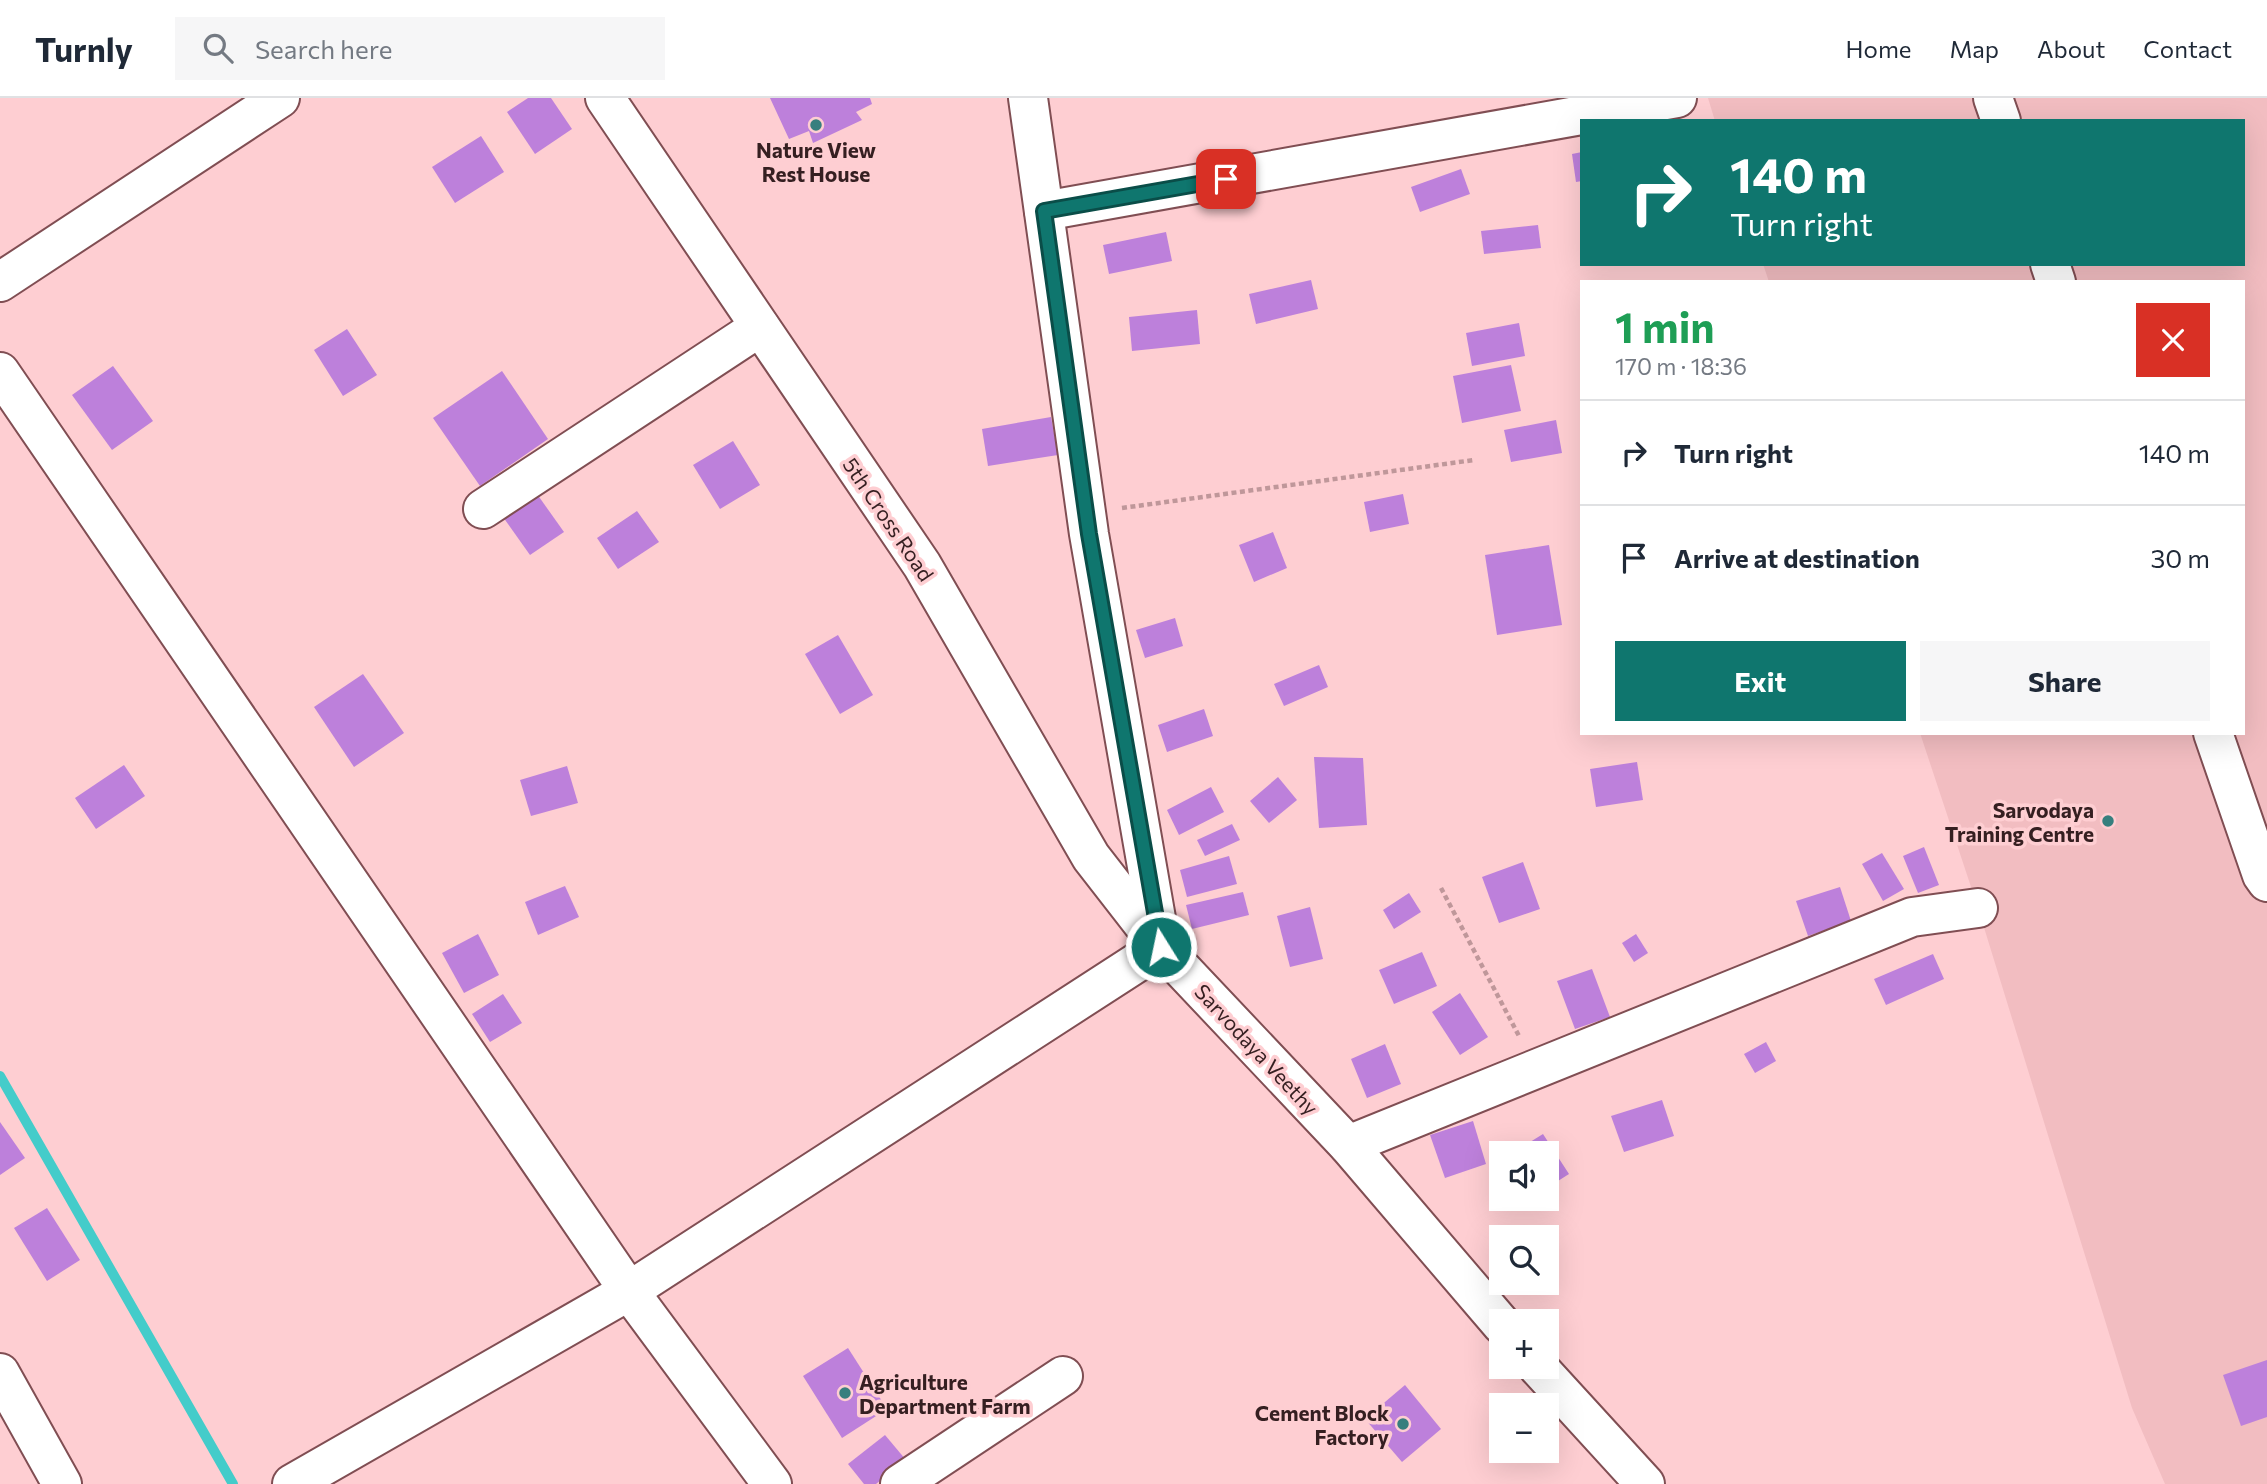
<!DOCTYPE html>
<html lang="en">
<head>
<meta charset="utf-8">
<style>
  body { margin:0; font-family:Commissioner,sans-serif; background:#f6f6f7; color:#1f2937; height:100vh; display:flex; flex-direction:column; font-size:26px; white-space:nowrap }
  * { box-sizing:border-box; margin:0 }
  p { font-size:23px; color:#747a83 }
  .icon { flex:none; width:38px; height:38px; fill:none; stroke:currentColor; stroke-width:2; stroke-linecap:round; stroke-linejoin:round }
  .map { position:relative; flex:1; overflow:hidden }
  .details { position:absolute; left:1580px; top:182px; width:665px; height:455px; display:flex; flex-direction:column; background:#fff; border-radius:0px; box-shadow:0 7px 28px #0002 }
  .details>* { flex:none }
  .hud { position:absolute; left:1580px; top:21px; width:665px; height:147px; border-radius:0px; box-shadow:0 7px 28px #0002; background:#0f766e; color:#fff; overflow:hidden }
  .tools { position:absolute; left:1489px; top:1043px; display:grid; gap:14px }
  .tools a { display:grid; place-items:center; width:70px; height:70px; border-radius:0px; background:#fff; box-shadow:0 7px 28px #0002; font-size:35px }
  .pin { position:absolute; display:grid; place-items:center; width:60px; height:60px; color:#fff; margin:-30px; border-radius:14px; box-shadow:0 4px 10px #0006 }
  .me { position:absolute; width:77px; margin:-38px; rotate:350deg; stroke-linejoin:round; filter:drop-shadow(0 0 5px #0008) }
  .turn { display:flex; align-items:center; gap:24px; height:147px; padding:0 35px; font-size:32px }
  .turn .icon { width:91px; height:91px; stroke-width:2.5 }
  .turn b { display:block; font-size:49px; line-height:60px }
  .round { display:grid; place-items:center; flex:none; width:74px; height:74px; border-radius:0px; background:#f6f6f7 }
  .headline { display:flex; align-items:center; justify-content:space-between; height:119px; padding:0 35px }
  h1 { font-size:42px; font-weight:700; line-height:52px; color:#1e9e55 }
  .primary-button { display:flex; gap:14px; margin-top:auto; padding:14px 35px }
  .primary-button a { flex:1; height:80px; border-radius:0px; background:#0f766e; color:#fff; font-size:28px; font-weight:700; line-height:80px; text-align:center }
  .primary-button a+a { background:#f6f6f7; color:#1f2937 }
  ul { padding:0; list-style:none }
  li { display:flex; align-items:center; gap:21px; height:105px; padding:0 35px; border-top:2px solid #e0e1e3 }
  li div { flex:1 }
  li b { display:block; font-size:26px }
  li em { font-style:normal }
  header { display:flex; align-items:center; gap:42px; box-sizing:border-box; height:98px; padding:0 35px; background:#fff; border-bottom:2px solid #e0e1e3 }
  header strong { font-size:33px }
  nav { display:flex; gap:38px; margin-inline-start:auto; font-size:24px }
  .search { width:490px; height:63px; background:#f6f6f7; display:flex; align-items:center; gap:18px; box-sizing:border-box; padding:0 24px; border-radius:0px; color:#747a83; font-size:26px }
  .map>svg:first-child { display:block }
  .built { fill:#f2bdc1 }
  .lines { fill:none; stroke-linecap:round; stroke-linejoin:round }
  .stream { stroke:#44ccca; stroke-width:10 }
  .building { fill:#bd80db }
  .minor-casing { stroke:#804e53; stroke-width:42 }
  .path { stroke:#bf979a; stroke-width:4.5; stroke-dasharray:5 3.5; stroke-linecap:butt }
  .minor { stroke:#fff; stroke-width:38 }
  .route-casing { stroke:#0a4d48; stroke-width:18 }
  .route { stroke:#0f766e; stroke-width:12 }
  .poi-dot { fill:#377f7e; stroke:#feced2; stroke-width:2.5 }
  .labels { text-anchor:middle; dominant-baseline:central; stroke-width:7; stroke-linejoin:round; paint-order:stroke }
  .poi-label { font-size:21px; font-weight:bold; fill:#351f21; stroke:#feced2; text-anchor:end }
  .street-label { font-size:21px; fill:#351f21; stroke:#feced2 }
</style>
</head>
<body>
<header>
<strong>Turnly</strong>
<div class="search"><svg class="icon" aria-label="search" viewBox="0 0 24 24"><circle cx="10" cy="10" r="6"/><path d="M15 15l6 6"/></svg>Search here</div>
<nav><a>Home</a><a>Map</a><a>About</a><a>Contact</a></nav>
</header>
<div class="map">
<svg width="2267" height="1386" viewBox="0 0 2267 1386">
  <rect width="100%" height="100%" fill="#feced2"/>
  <!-- built -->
  <path class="built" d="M1708,0H2267V1386H2165L2132,1310L1978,810L1920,635H2244V184H1769L1763,166H2244V23H1715Z"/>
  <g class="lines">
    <!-- stream -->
    <path class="stream" d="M0,978L233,1386"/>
  </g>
  <!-- building -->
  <g class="building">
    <path d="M528,0H551L572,31L535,56L507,14Z"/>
    <path d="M770,0H870L872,6L856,14L862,22L813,45L809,33L789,41Z"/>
    <path d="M481,38L504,74L455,105L432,69Z"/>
    <path d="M1582,54V83L1576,84L1572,56Z"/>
    <path d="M1461,71L1470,96L1420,114L1411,89Z"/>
    <path d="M1538,127L1541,150L1484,156L1481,133Z"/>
    <path d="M1166,134L1172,163L1109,176L1103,147Z"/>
    <path d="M1311,182L1318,211L1256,226L1249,196Z"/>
    <path d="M1197,212L1200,246L1132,253L1129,219Z"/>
    <path d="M1519,225L1525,258L1472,268L1466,235Z"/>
    <path d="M347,231L377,277L343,298L314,252Z"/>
    <path d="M1511,267L1521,313L1462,325L1453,278Z"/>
    <path d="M113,268L153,323L112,352L72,297Z"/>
    <path d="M502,273L548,341L480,388L433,320Z"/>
    <path d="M1051,319L1058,357L988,368L982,331Z"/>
    <path d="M1556,322L1562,355L1511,364L1504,332Z"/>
    <path d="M733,343L760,387L720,411L693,367Z"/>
    <path d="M537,396L564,434L530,457L503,419Z"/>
    <path d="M1403,396L1409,426L1370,434L1364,404Z"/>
    <path d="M637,413L659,444L618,471L597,440Z"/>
    <path d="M1273,434L1287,470L1254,484L1239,447Z"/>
    <path d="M1549,447L1562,527L1497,537L1485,457Z"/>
    <path d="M1175,520L1183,548L1145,560L1136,532Z"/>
    <path d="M838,537L873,597L840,616L805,556Z"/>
    <path d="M1319,567L1328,589L1284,608L1274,586Z"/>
    <path d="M363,576L404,635L354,669L314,609Z"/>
    <path d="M1204,611L1213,638L1167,654L1158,627Z"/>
    <path d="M1314,659L1363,660L1367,727L1319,730Z"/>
    <path d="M1637,664L1643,702L1596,709L1590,671Z"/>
    <path d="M124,667L145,698L96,731L75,700Z"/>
    <path d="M567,668L578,705L531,718L520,682Z"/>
    <path d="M1278,679L1297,702L1269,725L1250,703Z"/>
    <path d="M1211,689L1224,714L1179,737L1167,712Z"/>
    <path d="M1232,726L1240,742L1205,758L1197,742Z"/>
    <path d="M1924,749L1939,787L1918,795L1903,758Z"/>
    <path d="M1882,755L1904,791L1883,803L1862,766Z"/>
    <path d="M1229,758L1237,786L1187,799L1180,772Z"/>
    <path d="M1523,764L1540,811L1499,825L1482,779Z"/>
    <path d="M565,788L579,819L538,837L525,804Z"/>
    <path d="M1840,789L1851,823L1808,838L1796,803Z"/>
    <path d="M1243,794L1249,817L1192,831L1186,807Z"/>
    <path d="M1409,795L1421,814L1394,831L1383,812Z"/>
    <path d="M1310,809L1323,861L1290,869L1277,818Z"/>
    <path d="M478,836L499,877L464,895L442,855Z"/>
    <path d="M1636,836L1648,855L1634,864L1622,845Z"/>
    <path d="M1422,854L1437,888L1394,906L1379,872Z"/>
    <path d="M1933,856L1944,881L1886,907L1874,881Z"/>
    <path d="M1592,871L1610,919L1575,931L1557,883Z"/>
    <path d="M1460,895L1488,939L1460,957L1432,914Z"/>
    <path d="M503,896L522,925L490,944L472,916Z"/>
    <path d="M1766,944L1776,963L1755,975L1744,956Z"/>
    <path d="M1385,946L1401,986L1367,1000L1351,961Z"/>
    <path d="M1662,1002L1674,1038L1624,1054L1611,1018Z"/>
    <path d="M1473,1023L1486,1066L1445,1080L1430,1037Z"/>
    <path d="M0,1024L25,1060L0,1077Z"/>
    <path d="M1543,1036L1569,1076L1547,1090V1055H1512Z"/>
    <path d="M47,1110L80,1162L47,1183L14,1130Z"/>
    <path d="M848,1250L887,1311L842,1340L803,1278Z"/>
    <path d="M2267,1262V1319L2241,1328L2223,1277Z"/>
    <path d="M1405,1287L1441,1331L1402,1364L1365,1321Z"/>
    <path d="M885,1337L906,1362L876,1386H864L848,1366Z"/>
  </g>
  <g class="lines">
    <defs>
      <g id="minor">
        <path d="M605,0L922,467L1091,759L1161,849L629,1193L772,1386"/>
        <path d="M1028,0L1089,436L1161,849L1348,1047L1502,1227"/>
        <path d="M1993,0L2001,23"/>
        <path d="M1044,113L1677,0"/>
        <path d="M2050,166L2056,184"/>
        <path d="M0,184L280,0"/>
        <path d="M0,274L629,1193L292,1386"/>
        <path d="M483,411L760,229"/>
        <path d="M2213,635L2262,777L2267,784"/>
        <path d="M1348,1047L1912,819L1978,810"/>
        <path d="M1538,1269L1645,1386"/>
        <path d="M0,1275L62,1386"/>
        <path d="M900,1386L1063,1278"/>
      </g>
    </defs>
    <!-- minor casing -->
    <use href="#minor" class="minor-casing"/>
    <!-- path -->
    <g class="path">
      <path d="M1122,410L1474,362"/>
      <path d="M1441,790L1519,938"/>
    </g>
    <!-- minor -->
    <use href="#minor" class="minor"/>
  </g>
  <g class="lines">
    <defs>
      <path id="route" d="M1161,849L1089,436L1044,113L1226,81"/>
    </defs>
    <!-- route casing -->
    <use href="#route" class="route-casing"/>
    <!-- route -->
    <use href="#route" class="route"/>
  </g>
  <!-- markers -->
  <g class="poi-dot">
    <circle cx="816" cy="27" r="7"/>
    <circle cx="2108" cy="723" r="7"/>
    <circle cx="845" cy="1295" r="7"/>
    <circle cx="1403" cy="1326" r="7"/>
  </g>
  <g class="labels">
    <!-- poi labels -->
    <g class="poi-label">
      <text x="816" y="51" text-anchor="middle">Nature View<tspan x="816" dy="24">Rest House</tspan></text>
      <text x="2094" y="711">Sarvodaya<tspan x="2094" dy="24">Training Centre</tspan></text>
      <text x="859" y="1283" text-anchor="start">Agriculture<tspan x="859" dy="24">Department Farm</tspan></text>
      <text x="1389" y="1314">Cement Block<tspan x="1389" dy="24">Factory</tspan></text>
    </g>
    <!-- street labels -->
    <g class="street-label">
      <text transform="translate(889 421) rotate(56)">5th Cross Road</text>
      <text transform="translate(1257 951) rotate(47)">Sarvodaya Veethy</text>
    </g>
  </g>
</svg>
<div class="tools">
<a><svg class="icon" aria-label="sound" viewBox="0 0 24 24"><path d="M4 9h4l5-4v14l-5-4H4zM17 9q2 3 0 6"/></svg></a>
<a><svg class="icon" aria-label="search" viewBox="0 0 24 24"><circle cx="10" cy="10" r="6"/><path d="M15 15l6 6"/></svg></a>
<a>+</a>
<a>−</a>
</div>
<div class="pin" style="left:1226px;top:81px;background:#d93025"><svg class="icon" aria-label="arrive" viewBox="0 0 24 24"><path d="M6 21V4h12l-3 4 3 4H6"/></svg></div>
<svg class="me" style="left:1161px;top:849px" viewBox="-20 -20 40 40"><circle r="17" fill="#0f766e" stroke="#fff" stroke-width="3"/><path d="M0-11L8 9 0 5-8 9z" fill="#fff"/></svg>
<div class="hud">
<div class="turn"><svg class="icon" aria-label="right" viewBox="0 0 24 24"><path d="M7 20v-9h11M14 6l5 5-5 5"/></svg><div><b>140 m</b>Turn right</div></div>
</div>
<section class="details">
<div class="headline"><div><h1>1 min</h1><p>170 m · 18:36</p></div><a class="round" style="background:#d93025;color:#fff"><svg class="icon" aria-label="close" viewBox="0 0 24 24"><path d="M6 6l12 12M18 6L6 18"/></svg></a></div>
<ul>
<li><svg class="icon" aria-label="right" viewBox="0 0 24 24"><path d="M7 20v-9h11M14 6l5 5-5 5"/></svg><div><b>Turn right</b></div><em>140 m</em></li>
<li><svg class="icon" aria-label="arrive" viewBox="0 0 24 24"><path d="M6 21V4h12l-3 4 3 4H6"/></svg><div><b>Arrive at destination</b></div><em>30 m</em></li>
</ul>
<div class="primary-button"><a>Exit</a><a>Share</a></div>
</section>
</div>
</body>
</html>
